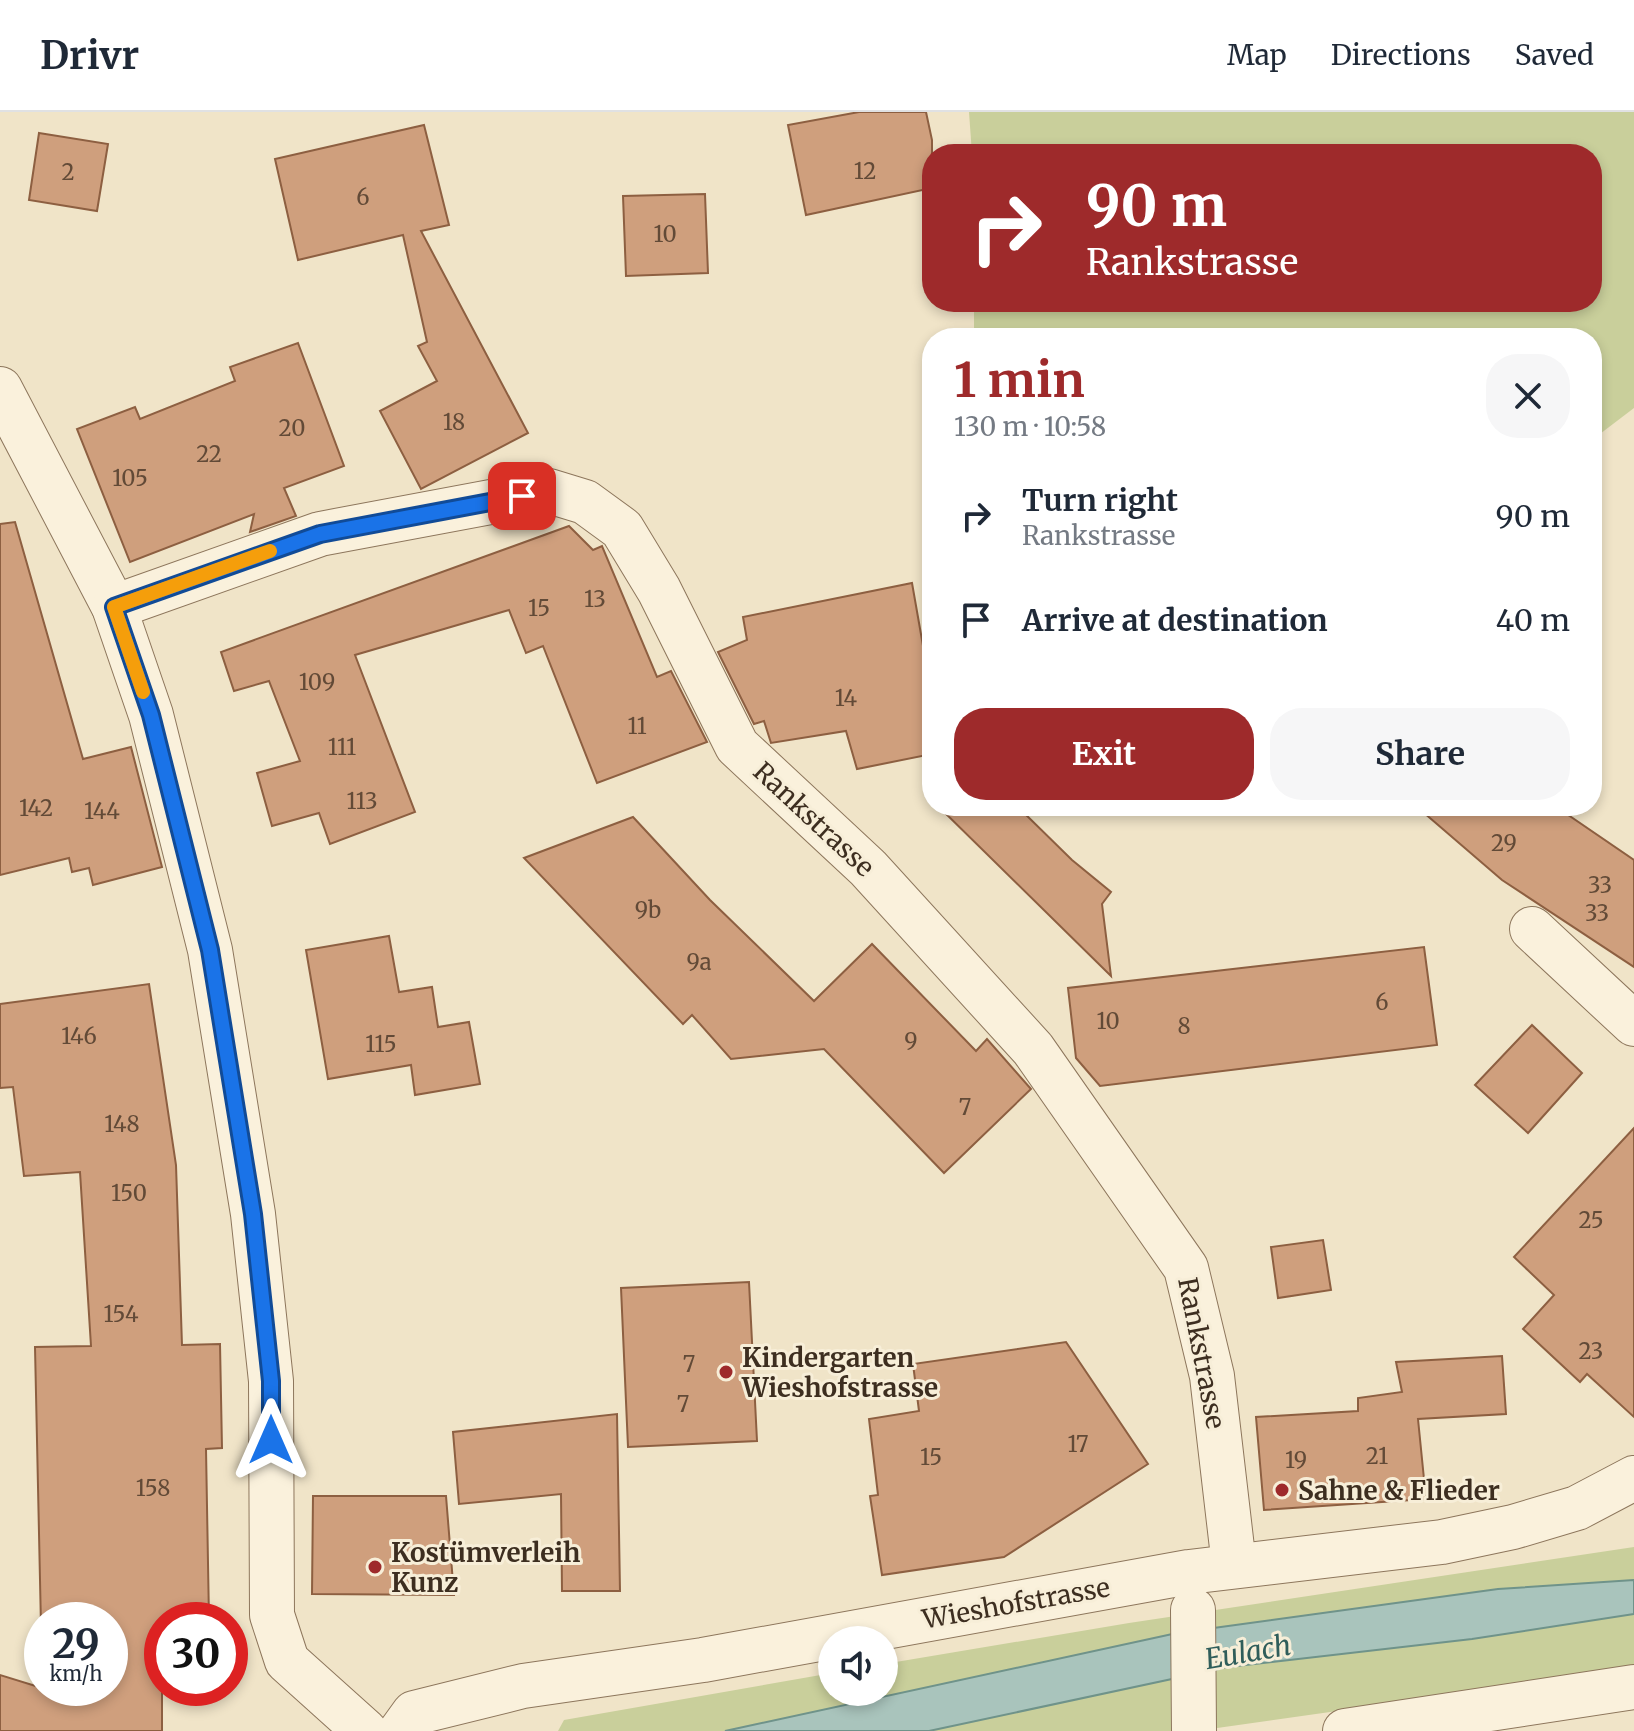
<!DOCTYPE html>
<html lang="en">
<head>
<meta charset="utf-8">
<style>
  body { margin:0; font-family:Merriweather,serif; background:#f6f6f7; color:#1f2937; height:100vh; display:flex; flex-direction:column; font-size:30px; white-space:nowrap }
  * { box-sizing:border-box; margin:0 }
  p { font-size:26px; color:#747a83 }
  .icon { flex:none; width:44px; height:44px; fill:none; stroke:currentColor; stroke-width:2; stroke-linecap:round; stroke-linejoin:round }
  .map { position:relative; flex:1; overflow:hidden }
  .side { position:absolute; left:922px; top:216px; width:680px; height:488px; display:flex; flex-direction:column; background:#fff; border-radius:32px; box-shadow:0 4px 12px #0003 }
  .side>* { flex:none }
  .top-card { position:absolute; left:922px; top:32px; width:680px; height:168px; border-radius:32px; box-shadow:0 4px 12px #0003; background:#9e2a2b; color:#fff; overflow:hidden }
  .tools { position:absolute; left:818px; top:1514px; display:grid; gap:16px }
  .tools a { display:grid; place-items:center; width:80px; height:80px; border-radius:50%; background:#fff; box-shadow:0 4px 12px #0003; font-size:40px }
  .speed { position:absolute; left:24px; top:1490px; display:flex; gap:16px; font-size:40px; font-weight:700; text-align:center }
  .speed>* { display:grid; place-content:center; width:104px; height:104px; border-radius:50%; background:#fff; box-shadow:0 4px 12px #0003; line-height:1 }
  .speed small { font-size:20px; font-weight:400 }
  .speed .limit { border:12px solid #d22; background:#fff; color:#111 }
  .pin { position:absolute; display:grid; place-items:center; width:68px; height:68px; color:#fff; margin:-34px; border-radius:16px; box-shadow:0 4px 12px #0006 }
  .me { position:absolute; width:88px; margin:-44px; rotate:0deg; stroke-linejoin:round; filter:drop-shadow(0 0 6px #0008) }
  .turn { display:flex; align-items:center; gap:28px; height:168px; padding:0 32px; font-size:36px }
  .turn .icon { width:104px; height:104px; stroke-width:2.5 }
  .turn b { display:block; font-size:56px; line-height:68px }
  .round { display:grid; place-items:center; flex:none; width:84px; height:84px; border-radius:32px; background:#f6f6f7 }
  .overview { display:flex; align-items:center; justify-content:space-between; height:136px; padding:0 32px }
  h1 { font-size:48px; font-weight:700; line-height:60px; color:#9e2a2b }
  .action { display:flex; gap:16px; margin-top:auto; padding:16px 32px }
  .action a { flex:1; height:92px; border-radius:32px; background:#9e2a2b; color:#fff; font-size:32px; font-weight:700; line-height:92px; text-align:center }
  .action a+a { background:#f6f6f7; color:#1f2937 }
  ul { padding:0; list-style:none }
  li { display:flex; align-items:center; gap:24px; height:104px; padding:0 32px }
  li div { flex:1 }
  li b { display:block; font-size:30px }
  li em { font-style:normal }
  header { display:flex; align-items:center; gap:48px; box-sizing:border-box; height:112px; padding:0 40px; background:#fff; border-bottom:2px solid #e0e1e3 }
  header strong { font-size:38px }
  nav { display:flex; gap:44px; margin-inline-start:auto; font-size:28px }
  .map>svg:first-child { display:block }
  .green { fill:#c9cf9b }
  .water { fill:#a9c4bc; stroke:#6f938a; stroke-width:2 }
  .building { fill:#cf9f7d; stroke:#8d5f41; stroke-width:2 }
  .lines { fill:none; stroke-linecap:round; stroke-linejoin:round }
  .minor-casing { stroke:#8d765c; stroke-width:46 }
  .minor { stroke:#faf1dc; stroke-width:44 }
  .route-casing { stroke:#114b97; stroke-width:20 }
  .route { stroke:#1a73e8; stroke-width:14 }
  .slow { stroke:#f59e0b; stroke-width:14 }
  .poi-dot { fill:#9e2a2b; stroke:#f7eed8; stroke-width:3 }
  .labels { text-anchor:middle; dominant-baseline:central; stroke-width:6; stroke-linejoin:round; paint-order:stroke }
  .number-label { font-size:22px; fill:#624a37 }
  .street-label { font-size:26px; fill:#3d2e20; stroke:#f7eed8 }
  .poi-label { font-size:26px; font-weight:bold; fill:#3d2e20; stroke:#f7eed8; text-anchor:start }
  .water-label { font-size:28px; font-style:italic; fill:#2f5d5a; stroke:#f7eed8 }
</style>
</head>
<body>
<header>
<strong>Drivr</strong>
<nav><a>Map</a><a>Directions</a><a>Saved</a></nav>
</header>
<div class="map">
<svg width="1634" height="1619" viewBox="0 0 1634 1619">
  <rect width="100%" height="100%" fill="#f0e4c8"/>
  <!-- green -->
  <g class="green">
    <path d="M969,0H1634V296L1592,328V226H974V190H1592V42H972Z"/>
    <path d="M1634,1435V1468L1498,1477L1177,1521L725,1619H558L564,1608L832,1561V1580H884V1552L1129,1511Z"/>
    <path d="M1634,1502V1557L1196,1619H929L1228,1554L1472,1527Z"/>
  </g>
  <!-- water -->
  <path class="water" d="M1634,1468V1502L1472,1527L1228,1555L929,1619H725L1177,1521L1498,1477Z"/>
  <!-- building -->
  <g class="building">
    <path d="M859,0H926L932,28V76L806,103L788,13Z"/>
    <path d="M424,13L449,113L421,119L528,321L421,377L380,299L437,269L418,234L427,230L403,123L298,148L275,47Z"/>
    <path d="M39,21L108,32L97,99L29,88Z"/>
    <path d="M705,82L708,161L626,164L623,84Z"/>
    <path d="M298,231L344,354L284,376L296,404L250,420L254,402L130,450L77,317L135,295L140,307L235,269L230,255Z"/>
    <path d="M15,410L83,647L131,635L162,755L93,773L89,756L72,760L69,746L0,763V412Z"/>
    <path d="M569,414L593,438L602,434L657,565L671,559L707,630L597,671L543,534L526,541L509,498L355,543L415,700L330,732L319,701L272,714L257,661L300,649L269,569L234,579L221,540Z"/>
    <path d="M912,471L925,545L932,544V642L857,657L846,619L771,631L764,609L754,612L718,540L747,528L743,505Z"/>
    <path d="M938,694H1017L1072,748L1111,780L1102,792L1111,864Z"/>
    <path d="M1416,694H1555L1634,748V855L1502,768Z"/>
    <path d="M633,705L710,788L814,889L872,832L976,939L987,927L1031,977L944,1061L824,937L731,947L692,903L683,912L524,746Z"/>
    <path d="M389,824L399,880L432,875L438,915L469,910L480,972L415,983L411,953L328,967L306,838Z"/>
    <path d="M1424,835L1437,933L1100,974L1076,946L1068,876Z"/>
    <path d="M149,872L176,1053L182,1233L220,1232L222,1336L206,1337L209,1508H162V1619H0V1563L42,1576H110V1508H42V1561L35,1235L91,1234L80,1060L24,1064L13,975L0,976V892Z"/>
    <path d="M1532,913L1582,961L1528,1021L1475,973Z"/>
    <path d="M1634,1016V1305L1587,1262L1580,1270L1523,1217L1554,1183L1514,1145Z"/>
    <path d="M1323,1128L1331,1178L1278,1186L1271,1135Z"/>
    <path d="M749,1170L757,1329L628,1335L621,1176Z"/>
    <path d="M1066,1230L1148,1352L1004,1445L882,1463L870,1384L878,1383L869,1307L919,1299L913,1252Z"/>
    <path d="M1502,1244L1506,1302L1418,1307L1426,1387L1264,1398L1256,1305L1358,1299V1286L1402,1280L1396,1250Z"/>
    <path d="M617,1302L620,1479H562L561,1382L459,1392L453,1320Z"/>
    <path d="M313,1384H446L454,1483L312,1482Z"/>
  </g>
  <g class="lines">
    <defs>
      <g id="minor">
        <path d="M0,277L114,495L151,603L210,838L253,1102L271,1269L272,1503L287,1549L365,1619"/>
        <path d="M114,495L320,422L549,379L585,390L622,417L659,478L737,634L868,756L1033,937L1186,1156L1212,1264L1234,1453"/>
        <path d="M1532,817L1634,912"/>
        <path d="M1193,1498L1194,1619"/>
        <path d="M401,1619L414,1601L523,1574L703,1548L1189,1460L1442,1430L1513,1415L1577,1396L1634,1366"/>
        <path d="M1345,1619L1634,1575"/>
      </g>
    </defs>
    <!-- minor casing -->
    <use href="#minor" class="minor-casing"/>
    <!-- minor -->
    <use href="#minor" class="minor"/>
  </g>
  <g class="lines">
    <defs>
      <path id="route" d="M271,1328V1269L253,1102L210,838L151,603L114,495L320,422L522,384"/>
    </defs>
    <!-- route casing -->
    <use href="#route" class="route-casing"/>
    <!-- route -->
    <use href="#route" class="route"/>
    <!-- slow -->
    <path class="slow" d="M143,580L114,495L270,439"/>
  </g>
  <!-- markers -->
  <g class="poi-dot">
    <circle cx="726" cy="1260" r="8"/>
    <circle cx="1282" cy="1378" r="8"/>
    <circle cx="375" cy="1455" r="8"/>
  </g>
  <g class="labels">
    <!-- number labels -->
    <g class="number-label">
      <text x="865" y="59">12</text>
      <text x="68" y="60">2</text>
      <text x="363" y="85">6</text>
      <text x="665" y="122">10</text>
      <text x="454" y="310">18</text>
      <text x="292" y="316">20</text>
      <text x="209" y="342">22</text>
      <text x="130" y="366">105</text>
      <text x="595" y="487">13</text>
      <text x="539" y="496">15</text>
      <text x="317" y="570">109</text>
      <text x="846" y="586">14</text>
      <text x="637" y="614">11</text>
      <text x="342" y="635">111</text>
      <text x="362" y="689">113</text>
      <text x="36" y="696">142</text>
      <text x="102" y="699">144</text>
      <text x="1504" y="731">29</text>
      <text x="1600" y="773">33</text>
      <text x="648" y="798">9b</text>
      <text x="1597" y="801">33</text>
      <text x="699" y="850">9a</text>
      <text x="1382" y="890">6</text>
      <text x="1108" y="909">10</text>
      <text x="1184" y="914">8</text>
      <text x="79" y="924">146</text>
      <text x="911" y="929">9</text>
      <text x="381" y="932">115</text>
      <text x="965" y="995">7</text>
      <text x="122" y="1012">148</text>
      <text x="129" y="1081">150</text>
      <text x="1591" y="1108">25</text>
      <text x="121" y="1202">154</text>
      <text x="1591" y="1239">23</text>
      <text x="689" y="1252">7</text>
      <text x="683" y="1292">7</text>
      <text x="1078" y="1332">17</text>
      <text x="1377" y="1344">21</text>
      <text x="931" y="1345">15</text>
      <text x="1296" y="1348">19</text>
      <text x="153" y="1376">158</text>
    </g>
    <!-- street labels -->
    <g class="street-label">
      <text transform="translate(814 707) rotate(43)">Rankstrasse</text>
      <text transform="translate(1202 1241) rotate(79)">Rankstrasse</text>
      <text transform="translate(1016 1491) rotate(-10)">Wieshofstrasse</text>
    </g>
    <!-- poi labels -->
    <g class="poi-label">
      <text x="742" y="1245">Kindergarten<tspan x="742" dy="30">Wieshofstrasse</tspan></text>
      <text x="1298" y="1378">Sahne &amp; Flieder</text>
      <text x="391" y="1440">Kostümverleih<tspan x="391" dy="30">Kunz</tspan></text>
    </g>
    <!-- water labels -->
    <g class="water-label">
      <text transform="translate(1248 1540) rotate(-10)">Eulach</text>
    </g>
  </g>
</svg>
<div class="tools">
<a><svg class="icon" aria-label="sound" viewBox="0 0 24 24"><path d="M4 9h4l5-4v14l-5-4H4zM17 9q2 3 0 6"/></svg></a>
</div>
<div class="speed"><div>29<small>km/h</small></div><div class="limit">30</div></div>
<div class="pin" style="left:522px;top:384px;background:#d93025"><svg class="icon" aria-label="arrive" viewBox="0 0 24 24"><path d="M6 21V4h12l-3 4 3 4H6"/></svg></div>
<svg class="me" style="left:271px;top:1328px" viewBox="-20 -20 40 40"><path d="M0-17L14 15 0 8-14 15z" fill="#1a73e8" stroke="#fff" stroke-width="4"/></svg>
<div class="top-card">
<div class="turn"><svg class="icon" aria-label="right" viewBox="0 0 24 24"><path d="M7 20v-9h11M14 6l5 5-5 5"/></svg><div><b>90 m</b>Rankstrasse</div></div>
</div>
<section class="side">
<div class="overview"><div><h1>1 min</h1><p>130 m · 10:58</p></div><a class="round"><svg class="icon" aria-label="close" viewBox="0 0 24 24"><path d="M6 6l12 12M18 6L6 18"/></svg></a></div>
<ul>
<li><svg class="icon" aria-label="right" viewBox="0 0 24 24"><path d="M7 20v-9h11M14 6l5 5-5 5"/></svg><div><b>Turn right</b><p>Rankstrasse</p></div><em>90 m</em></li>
<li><svg class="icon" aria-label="arrive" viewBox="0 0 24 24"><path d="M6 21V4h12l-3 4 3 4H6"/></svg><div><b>Arrive at destination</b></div><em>40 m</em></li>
</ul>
<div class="action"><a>Exit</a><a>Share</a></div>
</section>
</div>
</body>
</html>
